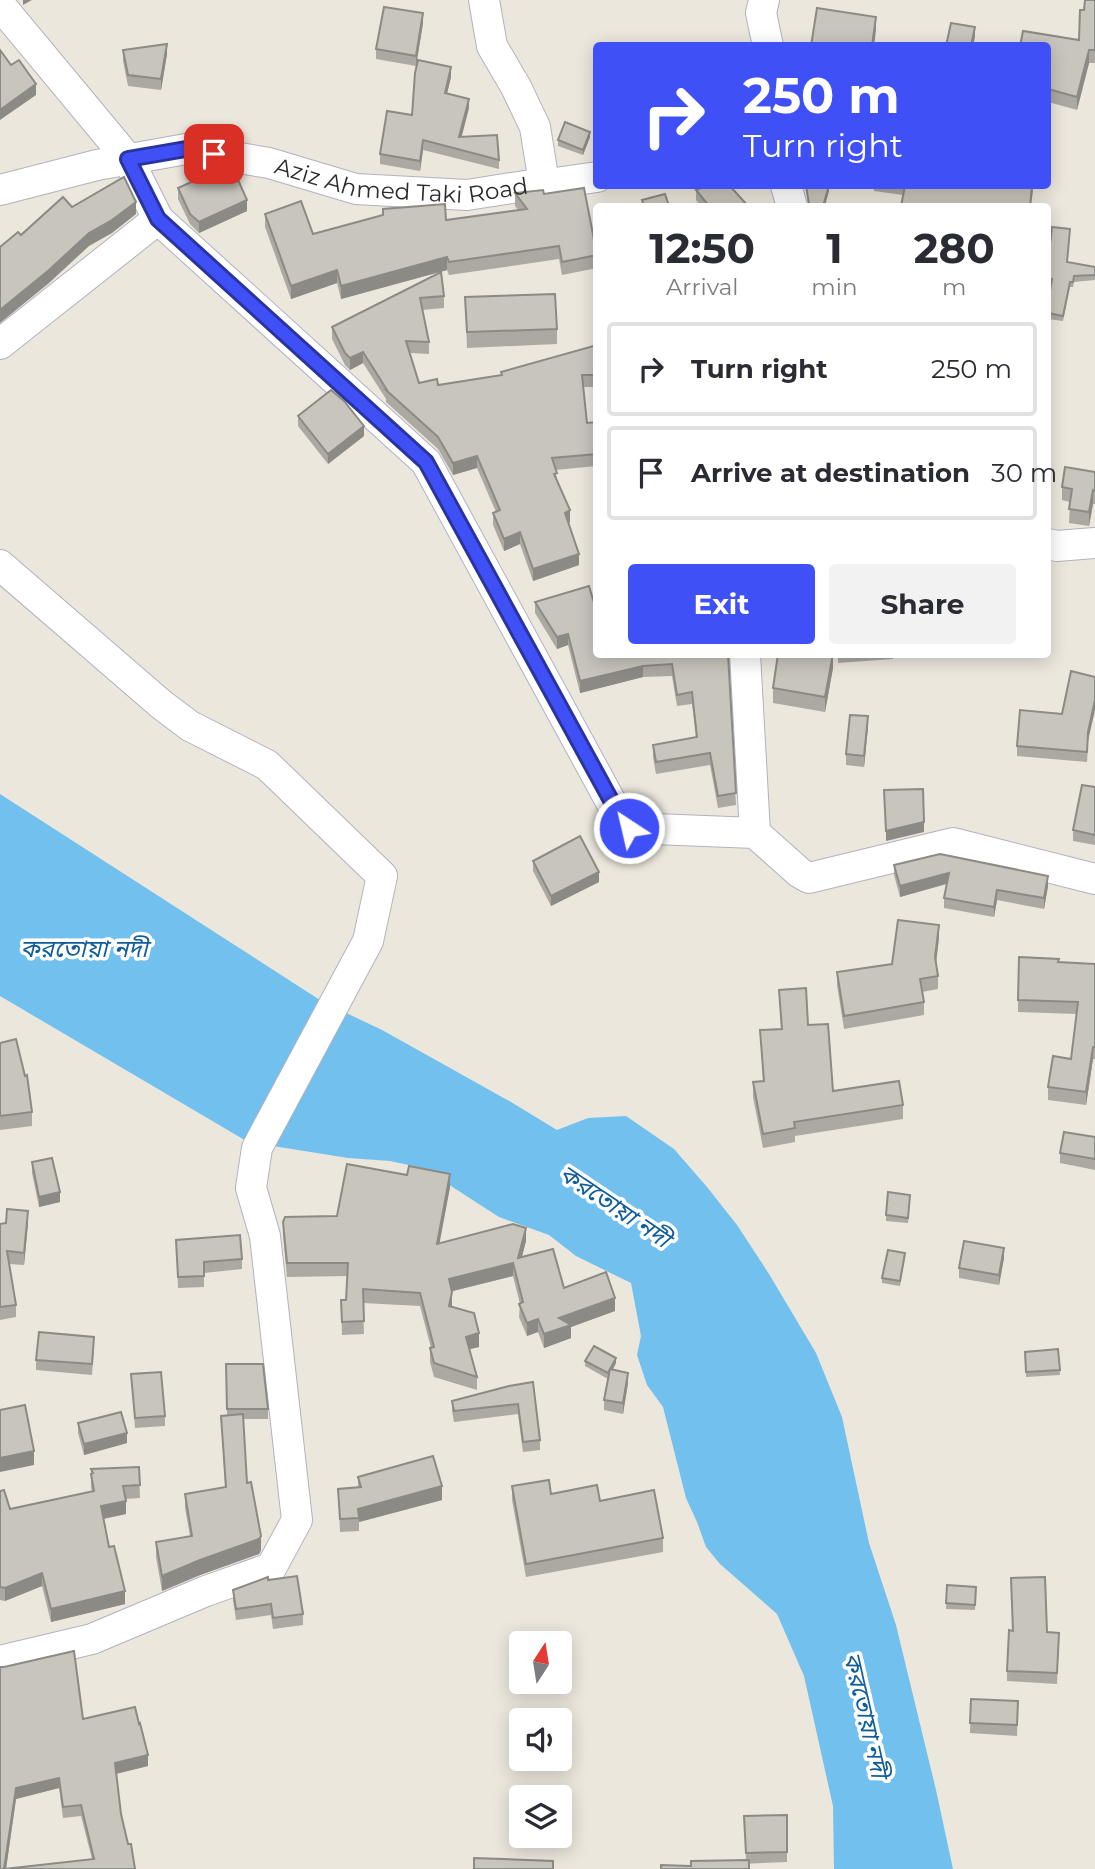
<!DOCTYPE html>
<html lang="en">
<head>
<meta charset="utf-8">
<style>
  body { margin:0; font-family:Montserrat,"Noto Sans Bengali",sans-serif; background:#f2f2f3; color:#2b2b33; height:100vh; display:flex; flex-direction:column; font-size:26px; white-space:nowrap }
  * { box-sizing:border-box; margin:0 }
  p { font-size:23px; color:#7c7c81 }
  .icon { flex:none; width:38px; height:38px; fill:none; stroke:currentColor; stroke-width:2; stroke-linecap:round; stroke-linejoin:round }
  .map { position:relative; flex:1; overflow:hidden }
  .drawer { position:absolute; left:593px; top:203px; width:458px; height:455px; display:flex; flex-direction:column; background:#fff; border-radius:7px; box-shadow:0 4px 18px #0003 }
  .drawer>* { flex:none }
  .banner { position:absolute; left:593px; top:42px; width:458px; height:147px; border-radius:7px; box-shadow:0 4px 18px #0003; background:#4050f7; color:#fff; overflow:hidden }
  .needle { width:46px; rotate:12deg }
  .fabs { position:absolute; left:509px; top:1631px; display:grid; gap:14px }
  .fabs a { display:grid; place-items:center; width:63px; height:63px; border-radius:7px; background:#fff; box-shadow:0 4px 18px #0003; font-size:35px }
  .pin { position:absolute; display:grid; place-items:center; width:60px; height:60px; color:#fff; margin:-30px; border-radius:14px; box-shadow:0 4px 10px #0006 }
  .me { position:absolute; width:77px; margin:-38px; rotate:325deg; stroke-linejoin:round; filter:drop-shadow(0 0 5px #0008) }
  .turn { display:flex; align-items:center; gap:24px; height:147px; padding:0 35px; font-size:32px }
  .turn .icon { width:91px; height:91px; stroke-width:2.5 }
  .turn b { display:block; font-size:49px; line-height:60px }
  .eta { display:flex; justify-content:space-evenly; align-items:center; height:119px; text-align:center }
  .eta b { font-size:42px; font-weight:700; line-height:49px }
  .action { display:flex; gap:14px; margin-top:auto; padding:14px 35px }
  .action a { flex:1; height:80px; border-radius:7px; background:#4050f7; color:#fff; font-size:28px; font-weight:700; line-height:80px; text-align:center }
  .action a+a { background:#f2f2f3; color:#2b2b33 }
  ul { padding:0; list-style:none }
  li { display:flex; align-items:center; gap:21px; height:94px; margin:0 14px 10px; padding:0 21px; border:4px solid #e1e1e2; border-radius:7px }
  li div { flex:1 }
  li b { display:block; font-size:26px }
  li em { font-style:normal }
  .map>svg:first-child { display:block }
  .water { fill:#72c0ed }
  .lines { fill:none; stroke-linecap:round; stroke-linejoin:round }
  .minor-casing { stroke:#b1b2be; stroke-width:32 }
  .minor { stroke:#fff; stroke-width:30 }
  .wall { fill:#aca9a2; fill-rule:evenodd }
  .shaded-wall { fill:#8c8a84 }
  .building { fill:#c8c5bc; stroke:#8c8a84; stroke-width:2; fill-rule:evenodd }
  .route-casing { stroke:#2a34a1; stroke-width:18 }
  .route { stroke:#4050f7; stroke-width:12 }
  .labels { text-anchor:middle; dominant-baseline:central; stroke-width:7; stroke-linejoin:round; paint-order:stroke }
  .street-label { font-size:23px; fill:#2b2b2b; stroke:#fff }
  .water-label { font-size:24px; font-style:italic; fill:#0f5d9a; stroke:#fff }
</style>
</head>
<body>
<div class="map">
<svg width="1095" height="1869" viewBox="0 0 1095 1869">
  <rect width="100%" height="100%" fill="#ece7dd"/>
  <!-- water -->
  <path class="water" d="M0,794L323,1002L382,1030L511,1102L557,1130L588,1118L626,1116L674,1149L707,1187L737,1225L769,1274L816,1353L842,1417L869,1543L896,1625L936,1790L953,1869H834L833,1806L804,1676L777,1614L720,1564L706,1547L697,1522L686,1498L663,1407L647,1385L637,1355L641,1336L631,1283L576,1256L549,1235L499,1217L423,1168L390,1161L348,1158L248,1142L0,996Z"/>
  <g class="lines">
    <defs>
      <g id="minor">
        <path d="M484,0L492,46L516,87L535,127L544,183"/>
        <path d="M764,0L761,13L768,46"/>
        <path d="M0,5L128,159L158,219L426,462L623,824L629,828L755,833L800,873L809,878L953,843L1095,879"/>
        <path d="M786,186L792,206"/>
        <path id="s1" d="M0,190L97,165L186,149L269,163L356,189L467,195L544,183H555L597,177"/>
        <path d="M0,344L158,219"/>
        <path d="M1048,544L1057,546L1095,543"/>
        <path d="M0,565L162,705L190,726L267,765L382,876L368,941L257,1148L251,1188L265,1236L297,1520L271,1568L206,1591L92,1639L0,1661"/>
        <path d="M745,654L755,833"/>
      </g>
    </defs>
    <!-- minor casing -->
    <use href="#minor" class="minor-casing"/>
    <!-- minor -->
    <use href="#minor" class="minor"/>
  </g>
  <!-- wall -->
  <g class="wall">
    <path d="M1095,0V63H1089L1077,110L1048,102V46L1079,40L1084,10Z"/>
    <path d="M423,23L416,66L376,59V49Z"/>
    <path d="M123,50L167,54L161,90L128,86L123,61Z"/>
    <path d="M451,77L447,93L469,108L461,137L499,160V169L423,150L420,171L380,164V154L412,115Z"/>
    <path d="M590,137L583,155L558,146V140Z"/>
    <path d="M874,186H1033V192L1031,206H901L903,195L874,191Z"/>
    <path d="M178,188L247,211L199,233L190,224L178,199Z"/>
    <path d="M696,190L748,206H701L696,200Z"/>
    <path d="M515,193L544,194L597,255V268L562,275L559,259L449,275L447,270L341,299L337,283L291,299L265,227V214L313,234L446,220L518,210L515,206Z"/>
    <path d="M1070,234L1067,262L1095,267V280L1074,282L1073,287H1070L1063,321L1048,319V302L1051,284H1048V261Z"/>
    <path d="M441,272L444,296V308L422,310L429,342V354L410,353L419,383L438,385L501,376V372L597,345V387H583L587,423L597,422V466L555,470L557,479L570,522L568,523L579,565L533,581L520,544L504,551L493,525V513L496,512L477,468L453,475L438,449L386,402V399L363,363L350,370L345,365L332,339V327Z"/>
    <path d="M465,297L557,329V344L467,348Z"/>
    <path d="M298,416L364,436L328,464L298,426Z"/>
    <path d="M1095,472V504H1093L1089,526L1069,523L1070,502L1062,500V487Z"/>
    <path d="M535,602L597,654H728L736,805L718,808L710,765L656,774L653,757V745L696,738L692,704L677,706L672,676L643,677L580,693L568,645L557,649L535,613Z"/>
    <path d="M838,654H893V659L838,663Z"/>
    <path d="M833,668L825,712L773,703V688Z"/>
    <path d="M1062,714L1088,741L1087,762L1017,756V746Z"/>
    <path d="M868,727L864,767L846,765V754Z"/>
    <path d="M1095,787V845L1073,841V830Z"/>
    <path d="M533,861L599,882L551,906L533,871Z"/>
    <path d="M894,865L1048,886L1044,909L997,900L994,917L944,908V898L947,884L900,897L894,875Z"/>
    <path d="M939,938L936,962L938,976V989L922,992L924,1002V1015L844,1029L837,985V972L892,964Z"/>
    <path d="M1058,962L1095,964V1059H1093L1086,1105L1048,1100V1087L1071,1059L1077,1014L1018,1012V1000Z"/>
    <path d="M779,990L808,1025L833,1091L903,1105V1119L795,1136V1142L763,1148L753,1097V1082L763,1081L760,1030L781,1029Z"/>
    <path d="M0,1043L32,1112V1126L0,1130Z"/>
    <path d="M1095,1137V1170L1060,1163V1153Z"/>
    <path d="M32,1162L60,1202L39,1207L32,1173Z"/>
    <path d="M450,1187L439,1243L526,1241L522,1257L564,1288L615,1311L571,1327V1338L544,1348L538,1332L527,1336L519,1317L520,1304L513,1276L452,1291V1307L479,1347L469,1349L477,1377V1390L434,1377L430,1362V1348H431L420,1306L363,1303L364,1334L342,1335L341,1300H346L348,1276L287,1277L283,1235V1222L337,1216Z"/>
    <path d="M910,1200L908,1223L886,1221V1215Z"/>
    <path d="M28,1223L24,1265L9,1264L16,1305V1317L0,1320V1224Z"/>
    <path d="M176,1240L242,1259V1269L204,1273V1287L178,1288Z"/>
    <path d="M905,1258L900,1286L882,1283V1278Z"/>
    <path d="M1004,1258L999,1285L959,1278V1268Z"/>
    <path d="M94,1348L92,1375L36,1370V1360Z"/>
    <path d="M1058,1349L1060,1375L1026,1377L1025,1357Z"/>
    <path d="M585,1361L616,1363L612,1370L628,1383L623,1414L604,1410V1400L608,1377V1379L585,1366Z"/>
    <path d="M226,1364L268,1409V1419H243L247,1483L261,1550L259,1554L200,1575L162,1591L156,1557V1542L190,1536L185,1508V1494L225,1487L221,1416L227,1415Z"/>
    <path d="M131,1374L165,1416V1426L135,1428Z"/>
    <path d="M509,1386L540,1440V1450L523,1452L518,1414L454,1422L452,1411V1401Z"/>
    <path d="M78,1423L127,1443L84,1455L78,1433Z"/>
    <path d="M139,1467L140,1498L125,1499L126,1514L104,1519L109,1547L125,1604L51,1622L42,1586L5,1601L0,1600V1491L10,1509L92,1492L91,1487V1469Z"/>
    <path d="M358,1477L442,1500L359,1522V1531L340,1532L338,1489L358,1487Z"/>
    <path d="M512,1486L600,1501L663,1538V1552L526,1577L512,1500Z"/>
    <path d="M947,1585L976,1587L975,1610L946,1609Z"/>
    <path d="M233,1590L303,1614V1625L273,1629L271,1615L236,1620L233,1600Z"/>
    <path d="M1047,1632L1059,1643L1057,1684L1007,1681V1671Z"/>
    <path d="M0,1667L83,1719L148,1766L116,1774L121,1814L128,1844L135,1869H0ZM59,1788L63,1818L81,1816L92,1859L6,1869L16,1799Z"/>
    <path d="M971,1699L1018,1701L1017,1736L970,1733Z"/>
    <path d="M787,1815V1862L691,1866L746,1860L744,1816Z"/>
  </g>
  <!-- shaded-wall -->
  <g class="shaded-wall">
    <path d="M23,0H32L23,5Z"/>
    <path d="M423,13V23L416,66V56Z"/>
    <path d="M876,17V30L874,46H872Z"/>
    <path d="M975,27V37L973,46H971Z"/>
    <path d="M167,44V54L161,90V79Z"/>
    <path d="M1089,50V63L1077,110V97Z"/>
    <path d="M451,67V77L445,102V93Z"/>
    <path d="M36,84V95L0,120V110Z"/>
    <path d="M469,99V108L459,147V137Z"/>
    <path d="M590,132V137L583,155V150Z"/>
    <path d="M423,140V150L420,171V161Z"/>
    <path d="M829,186V191L825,206H823Z"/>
    <path d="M247,200V211L199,233V222Z"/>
    <path d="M136,202V214L112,233L89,246L49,283L0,323V310L89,233Z"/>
    <path d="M447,257V270L341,299V286Z"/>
    <path d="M337,270V283L291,299V286Z"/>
    <path d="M363,352V363L350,370V358Z"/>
    <path d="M364,426V436L328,464V454Z"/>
    <path d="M477,456V468L453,475V463Z"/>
    <path d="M1093,490V504L1089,526V512Z"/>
    <path d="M570,510V522L565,525V513Z"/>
    <path d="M520,532V544L504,551V539Z"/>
    <path d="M579,554V565L533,581V569Z"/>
    <path d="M568,634V645L557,649V637Z"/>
    <path d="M833,654V668L825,712V697Z"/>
    <path d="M643,666V677L580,693V681Z"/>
    <path d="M1095,700V710L1088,741L1087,762L1088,732Z"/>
    <path d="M868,716V727L864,767V756Z"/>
    <path d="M924,822V832L886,841V831Z"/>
    <path d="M599,872V882L551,906V896Z"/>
    <path d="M949,873V883L900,897V886Z"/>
    <path d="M1048,876V886L1044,909V898Z"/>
    <path d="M997,890V900L994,917V907Z"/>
    <path d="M939,925V938L935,970V957Z"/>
    <path d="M1093,1047V1059L1086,1105V1092Z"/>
    <path d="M450,1174V1187L437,1257V1244Z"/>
    <path d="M60,1192V1202L39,1207V1197Z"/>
    <path d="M28,1211V1223L24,1265V1253Z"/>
    <path d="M526,1228V1241L518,1271V1258Z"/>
    <path d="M1004,1248V1258L999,1285V1275Z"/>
    <path d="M513,1263V1276L449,1292V1279Z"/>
    <path d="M452,1292V1305L449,1319V1306Z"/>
    <path d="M615,1298V1311L571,1327V1338L544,1348V1334L559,1318Z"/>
    <path d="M538,1319V1332L527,1336V1323Z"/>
    <path d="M479,1333V1347L466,1350V1337Z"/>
    <path d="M616,1358V1363L608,1379V1373Z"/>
    <path d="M628,1373V1383L623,1414V1403Z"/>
    <path d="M127,1433V1443L84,1455V1444Z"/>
    <path d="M34,1451V1465L0,1472V1458Z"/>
    <path d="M442,1486V1500L359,1522L358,1509Z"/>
    <path d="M126,1501V1514L101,1519V1506Z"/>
    <path d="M261,1536V1550L259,1554L200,1575L162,1591V1576Z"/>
    <path d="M42,1573V1586L5,1601V1588Z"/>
    <path d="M125,1591V1604L51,1622V1609Z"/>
    <path d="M148,1755V1766L115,1774V1763Z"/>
    <path d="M59,1778V1788L16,1799L6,1869H4L16,1788Z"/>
  </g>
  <!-- building -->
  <g class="building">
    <path d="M1085,0H1095V50H1089L1077,97L1048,89V46H1020L1023,31L1079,40L1080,10H1084Z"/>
    <path d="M384,7L423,13L416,56L376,49Z"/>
    <path d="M817,8L876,17L872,46H811Z"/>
    <path d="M951,23L975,27L971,46H946Z"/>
    <path d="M167,44L161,79L128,75L123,50Z"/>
    <path d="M0,50L11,65L19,60L36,84L0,110Z"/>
    <path d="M418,60L451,67L445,93L469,99L459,137L497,135L499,160L423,140L420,161L380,154L387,111L412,115L415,73Z"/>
    <path d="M565,122L590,132L583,150L558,140Z"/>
    <path d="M231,164L247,200L199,222L190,214L178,188Z"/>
    <path d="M124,177L136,202L112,220L89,233L49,270L0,310V247L18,232L21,235L63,197L72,207Z"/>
    <path d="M706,186H730L748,206H709L696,190Z"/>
    <path d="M806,186H829L823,206H817L809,204Z"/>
    <path d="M905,186H1032L1030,206L1001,205V206H901Z"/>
    <path d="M584,188L597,255L562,262L559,246L449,262L447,257L341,286L337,270L291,286L265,214L301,201L313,234L383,215V209L445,204L446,220L527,209L515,193L543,190L544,194Z"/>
    <path d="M665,194L669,206H644L642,200Z"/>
    <path d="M1052,227L1070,229L1067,262L1095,267V275L1074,276L1073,282H1070L1063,316L1048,313V302L1052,279H1048V261Z"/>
    <path d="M441,272L444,296L420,298L429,342L406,341L419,383L437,379L438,385L502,375L501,372L597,345V375H582L587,423L597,422V454L552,458L557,473L554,474L570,510L565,513L579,554L533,569L520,532L504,539L493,513L500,510L477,456L453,463L438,437L386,390H387L363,352L350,358L345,353L332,327Z"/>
    <path d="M555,294L557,329L467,332L465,297Z"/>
    <path d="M331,390L344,401L364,426L328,454L298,416Z"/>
    <path d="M1065,467L1095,472V491L1093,490L1089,512L1069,509L1072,489L1062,487Z"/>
    <path d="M589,586L597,613V654H728L736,793L718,796L710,753L656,762L653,745L697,737L692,692L677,695L672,664L643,666L580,681L568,634L557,637L535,602Z"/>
    <path d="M778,654H833L825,697L773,688Z"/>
    <path d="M1071,671L1095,677V700L1088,732L1087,752L1017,746L1020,710L1062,714Z"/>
    <path d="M850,715L868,716L864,756L846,754Z"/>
    <path d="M1082,785L1095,787V835L1073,830Z"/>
    <path d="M923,789L924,822L886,831L884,790Z"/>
    <path d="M580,836L599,872L551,896L533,861Z"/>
    <path d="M940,854L1048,876L1044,898L997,890L994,907L944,898L949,873L900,886L894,865Z"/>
    <path d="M898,920L939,925L935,957L938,976L920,979L924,1002L844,1016L837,972L892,964Z"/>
    <path d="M1019,957L1059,959L1058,962L1095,964V1047H1093L1086,1092L1048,1087L1053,1056L1071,1059L1078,1002L1018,1000Z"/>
    <path d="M806,988L808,1025L828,1024L833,1091L899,1081L903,1105L794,1122L795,1128L763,1134L753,1082L764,1081L760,1030L782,1029L779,990Z"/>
    <path d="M16,1039L25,1076L27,1075L32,1112L0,1116V1043Z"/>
    <path d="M1064,1132L1095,1137V1159L1060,1153Z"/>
    <path d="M52,1158L60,1192L39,1197L32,1162Z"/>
    <path d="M347,1164L407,1175L409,1166L450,1174L437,1244L513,1224L526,1228L518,1258L553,1249L564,1288L606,1272L615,1298L559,1318L571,1325L544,1334L538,1319L527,1323L519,1304L523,1302L513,1263L449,1279L452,1292L449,1306L474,1313L479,1333L466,1337L477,1377L434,1363L430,1348L434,1347L420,1293L363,1289L364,1321L342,1322L341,1300H346L348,1263H287L283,1222L285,1217L337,1216Z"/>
    <path d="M888,1192L910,1195L908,1218L886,1215Z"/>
    <path d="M7,1209L28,1211L24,1253L7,1251L16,1305L0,1307V1224L6,1223Z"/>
    <path d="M240,1235L242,1259L204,1262V1276L178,1277L176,1240Z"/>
    <path d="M964,1241L1004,1248L999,1275L959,1268Z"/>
    <path d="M888,1250L905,1253L900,1281L882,1278Z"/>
    <path d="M39,1332L94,1337L92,1364L36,1360Z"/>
    <path d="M594,1346L616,1358L608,1373L585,1361Z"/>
    <path d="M1058,1349L1060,1370L1026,1372L1025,1352Z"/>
    <path d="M226,1364H263L268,1409H227Z"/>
    <path d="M610,1369L628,1373L623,1403L604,1400Z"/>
    <path d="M161,1372L165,1416L135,1418L131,1374Z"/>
    <path d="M533,1382L540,1440L523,1442L518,1404L454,1411L452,1401L509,1386Z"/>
    <path d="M25,1405L34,1451L0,1458V1410Z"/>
    <path d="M121,1412L127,1433L84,1444L78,1423Z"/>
    <path d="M243,1414L247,1483L251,1482L261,1536L259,1539L200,1560L162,1576L156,1542L192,1536L185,1494L226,1487L221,1416Z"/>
    <path d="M433,1456L442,1486L358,1509L359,1518L340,1519L338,1489L361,1487L358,1477Z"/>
    <path d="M139,1467L140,1485L123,1486L126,1501L101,1506L109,1547L114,1546L125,1591L51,1609L42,1573L5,1588L0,1587V1491L4,1490L10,1509L94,1491L91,1474L93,1473L91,1469Z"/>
    <path d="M549,1480L551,1494L597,1485L600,1501L654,1490L663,1538L526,1564L512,1486Z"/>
    <path d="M297,1576L303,1614L273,1618L271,1604L236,1609L233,1590L268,1577V1580Z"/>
    <path d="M1045,1577L1047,1632L1059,1633L1057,1673L1007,1671L1009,1630L1013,1631L1011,1578Z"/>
    <path d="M947,1585L976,1587L975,1605L946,1603Z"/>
    <path d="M74,1651L83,1719L135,1707L139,1724L140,1723L148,1755L115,1763L121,1814L128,1844H131L135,1869H0V1667H4ZM59,1778L63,1807L81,1805L94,1859L4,1869L16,1788Z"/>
    <path d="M971,1699L1018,1701L1017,1725L970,1723Z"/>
    <path d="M787,1815V1852L746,1853L744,1816Z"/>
    <path d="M474,1858L553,1861V1869H474Z"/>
    <path d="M749,1860V1869H661V1865L691,1866V1861Z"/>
  </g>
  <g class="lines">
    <defs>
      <path id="route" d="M214,154L186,149L128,159L158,219L426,462L624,824L629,828"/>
    </defs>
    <!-- route casing -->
    <use href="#route" class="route-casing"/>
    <!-- route -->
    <use href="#route" class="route"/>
  </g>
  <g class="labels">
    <!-- street labels -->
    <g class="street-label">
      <text stroke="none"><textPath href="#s1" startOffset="410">Aziz Ahmed Taki Road</textPath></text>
    </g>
    <!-- water labels -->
    <g class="water-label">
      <text x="84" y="948">করতোয়া নদী</text>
      <text transform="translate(615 1206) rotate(34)">করতোয়া নদী</text>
      <text transform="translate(866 1715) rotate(77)">করতোয়া নদী</text>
    </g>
  </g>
</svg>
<div class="fabs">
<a><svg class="needle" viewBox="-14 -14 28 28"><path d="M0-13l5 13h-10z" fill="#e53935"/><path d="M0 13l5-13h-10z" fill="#7c7c81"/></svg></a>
<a><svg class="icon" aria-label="sound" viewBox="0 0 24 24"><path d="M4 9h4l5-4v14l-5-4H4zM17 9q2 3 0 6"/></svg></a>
<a><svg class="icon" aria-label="layers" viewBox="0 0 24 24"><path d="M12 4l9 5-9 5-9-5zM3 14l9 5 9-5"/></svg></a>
</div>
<div class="pin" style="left:214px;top:154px;background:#d93025"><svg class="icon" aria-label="arrive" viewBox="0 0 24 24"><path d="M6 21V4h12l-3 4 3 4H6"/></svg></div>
<svg class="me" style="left:629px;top:828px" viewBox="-20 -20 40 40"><circle r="17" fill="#4050f7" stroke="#fff" stroke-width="3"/><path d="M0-11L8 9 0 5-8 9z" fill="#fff"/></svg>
<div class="banner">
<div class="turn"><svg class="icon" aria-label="right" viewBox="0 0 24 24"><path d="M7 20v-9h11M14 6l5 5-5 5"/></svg><div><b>250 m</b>Turn right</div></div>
</div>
<section class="drawer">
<div class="eta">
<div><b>12:50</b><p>Arrival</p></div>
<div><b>1</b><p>min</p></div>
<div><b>280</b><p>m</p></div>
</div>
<ul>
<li><svg class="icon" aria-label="right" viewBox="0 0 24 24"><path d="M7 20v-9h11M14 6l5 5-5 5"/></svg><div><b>Turn right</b></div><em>250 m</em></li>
<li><svg class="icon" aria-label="arrive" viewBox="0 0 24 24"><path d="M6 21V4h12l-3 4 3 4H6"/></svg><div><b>Arrive at destination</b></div><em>30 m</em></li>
</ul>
<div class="action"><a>Exit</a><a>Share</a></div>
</section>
</div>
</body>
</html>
